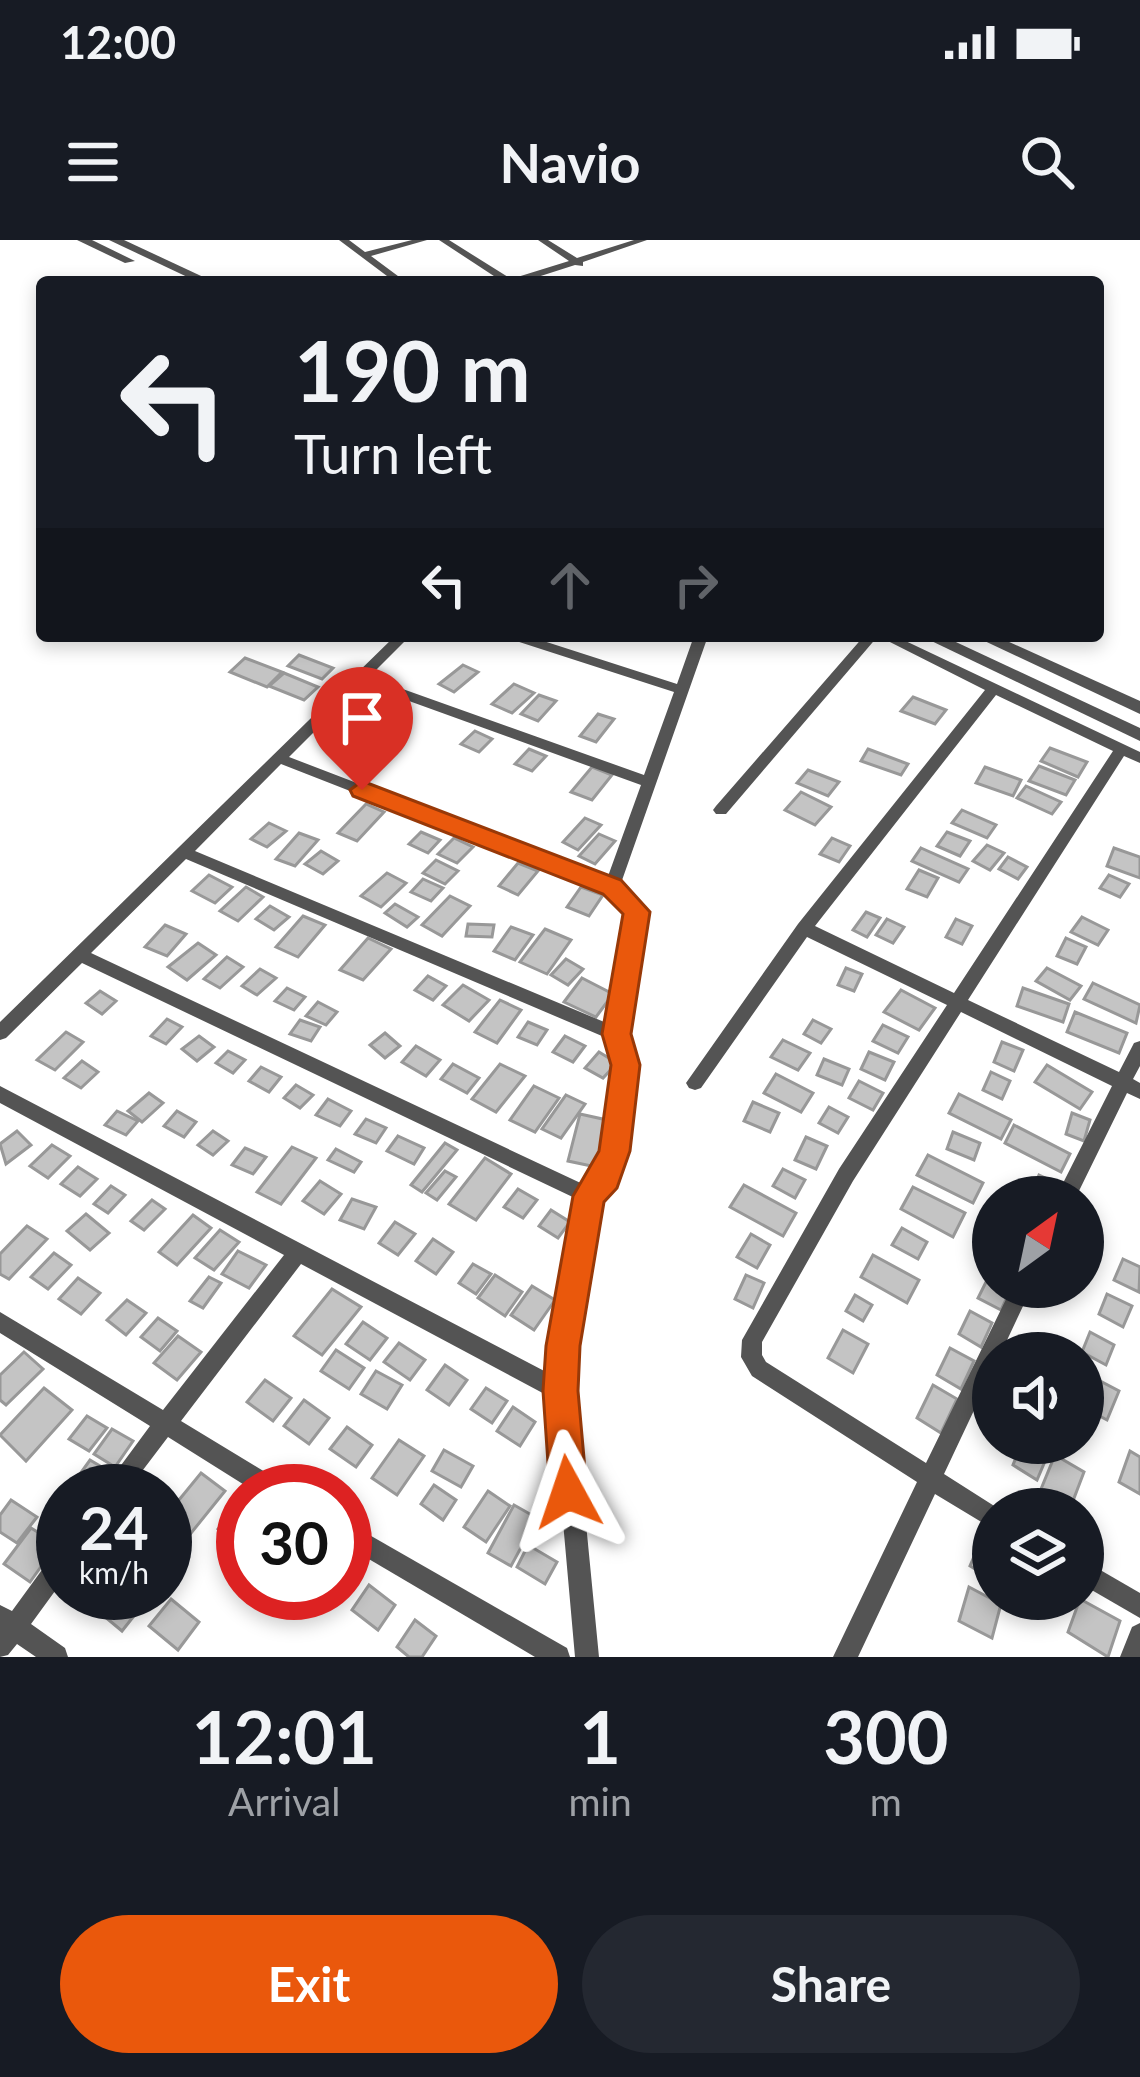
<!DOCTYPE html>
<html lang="en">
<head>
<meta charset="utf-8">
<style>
  body { margin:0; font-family:Lato,sans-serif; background:#242831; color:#f1f3f6; height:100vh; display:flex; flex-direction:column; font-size:45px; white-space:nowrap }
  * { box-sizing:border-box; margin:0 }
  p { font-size:39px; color:#9ea1a6 }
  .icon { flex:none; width:66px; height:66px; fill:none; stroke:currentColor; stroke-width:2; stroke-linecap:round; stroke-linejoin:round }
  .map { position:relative; height:1417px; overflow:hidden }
  .sheet { display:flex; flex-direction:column; background:#171b24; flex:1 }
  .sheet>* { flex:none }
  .banner { position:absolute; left:36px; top:36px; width:1068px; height:366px; border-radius:12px; box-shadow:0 6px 18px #0003; background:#171b24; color:#f1f3f6; overflow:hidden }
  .needle { width:78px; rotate:33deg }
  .buttons { position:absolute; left:972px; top:936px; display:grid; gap:24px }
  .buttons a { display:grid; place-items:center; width:132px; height:132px; border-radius:50%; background:#171b24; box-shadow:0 6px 18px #0003; font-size:60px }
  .speed { position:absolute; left:36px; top:1224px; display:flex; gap:24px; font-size:60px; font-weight:700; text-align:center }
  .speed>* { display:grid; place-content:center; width:156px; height:156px; border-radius:50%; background:#171b24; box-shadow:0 6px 18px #0003; line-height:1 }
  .speed small { font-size:30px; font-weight:400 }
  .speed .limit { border:18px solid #d22; background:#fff; color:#111 }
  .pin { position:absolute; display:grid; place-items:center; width:102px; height:102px; color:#fff; margin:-123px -51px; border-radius:50% 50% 50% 0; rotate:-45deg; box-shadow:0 0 12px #0007 }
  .pin .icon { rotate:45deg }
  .me { position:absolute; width:132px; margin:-66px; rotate:355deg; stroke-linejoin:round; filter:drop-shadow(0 0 9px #0008) }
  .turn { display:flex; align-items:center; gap:42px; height:252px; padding:0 60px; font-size:54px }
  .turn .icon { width:156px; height:156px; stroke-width:2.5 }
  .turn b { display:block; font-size:84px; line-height:102px }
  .lanes { display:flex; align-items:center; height:114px; padding:0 60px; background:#0003; justify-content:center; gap:60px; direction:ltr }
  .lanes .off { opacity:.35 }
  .eta { display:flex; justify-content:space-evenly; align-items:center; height:204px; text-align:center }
  .eta b { font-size:72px; font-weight:700; line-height:84px }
  .cta { display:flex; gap:24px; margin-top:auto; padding:24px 60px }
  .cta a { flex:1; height:138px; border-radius:72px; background:#ea580c; color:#fff; font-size:48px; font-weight:700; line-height:138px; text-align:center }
  .cta a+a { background:#242831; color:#f1f3f6 }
  .status { display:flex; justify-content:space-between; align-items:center; height:84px; padding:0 60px; background:#171b24; direction:ltr }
  .status svg { height:33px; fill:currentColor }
  header { display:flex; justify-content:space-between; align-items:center; height:156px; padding:0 60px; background:#171b24; font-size:54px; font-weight:700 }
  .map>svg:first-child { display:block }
  .building { fill:#c4c4c4; stroke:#989898; stroke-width:3 }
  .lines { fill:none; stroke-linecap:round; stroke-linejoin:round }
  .minor { fill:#545454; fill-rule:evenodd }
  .tertiary { fill:#545454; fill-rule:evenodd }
  .route { fill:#ea580c; stroke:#983908; stroke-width:3 }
</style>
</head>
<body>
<div class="status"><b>12:00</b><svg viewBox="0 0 49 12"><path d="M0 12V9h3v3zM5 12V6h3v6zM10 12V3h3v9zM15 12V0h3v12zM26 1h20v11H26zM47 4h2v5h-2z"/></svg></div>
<header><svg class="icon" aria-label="menu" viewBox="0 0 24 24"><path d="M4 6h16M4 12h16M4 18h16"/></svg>Navio<svg class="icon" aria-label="search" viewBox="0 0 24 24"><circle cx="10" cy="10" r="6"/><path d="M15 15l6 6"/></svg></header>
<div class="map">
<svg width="1140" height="1417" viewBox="0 0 1140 1417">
  <rect width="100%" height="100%" fill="#fff"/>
  <!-- building -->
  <g class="building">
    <path d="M299,415L333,428L322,439L288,426Z"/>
    <path d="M245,418L282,432L267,447L230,432Z"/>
    <path d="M463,425L478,432L454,452L439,444Z"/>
    <path d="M284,433L318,447L304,460L269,446Z"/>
    <path d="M514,444L534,453L512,473L492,464Z"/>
    <path d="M539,455L556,461L538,481L521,474Z"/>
    <path d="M913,457L946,470L935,484L901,471Z"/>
    <path d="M598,474L614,479L596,502L580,496Z"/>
    <path d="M475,491L492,499L479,512L461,504Z"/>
    <path d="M1050,508L1087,522L1078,537L1041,521Z"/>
    <path d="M529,509L546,516L532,531L515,524Z"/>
    <path d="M868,509L908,524L901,535L861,521Z"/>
    <path d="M1039,526L1075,540L1066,555L1029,541Z"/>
    <path d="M592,527L612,535L592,560L571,552Z"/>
    <path d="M985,527L1021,540L1013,556L976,543Z"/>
    <path d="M808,530L839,542L828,556L797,543Z"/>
    <path d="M1026,546L1061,562L1052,574L1017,558Z"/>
    <path d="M801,552L831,567L815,585L785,570Z"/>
    <path d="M366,564L384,572L357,601L338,593Z"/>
    <path d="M962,570L996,585L987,598L952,583Z"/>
    <path d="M585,578L601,585L578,610L563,602Z"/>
    <path d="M269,583L286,591L267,607L251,599Z"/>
    <path d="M421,592L440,600L428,613L409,604Z"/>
    <path d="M947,592L970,601L960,616L937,606Z"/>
    <path d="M299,593L318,600L295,626L276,619Z"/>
    <path d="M599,594L615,601L595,624L579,616Z"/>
    <path d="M454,598L473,607L457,623L438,614Z"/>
    <path d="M832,598L850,606L839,622L820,614Z"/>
    <path d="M987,605L1004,613L990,630L973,621Z"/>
    <path d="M921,608L968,629L959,642L912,621Z"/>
    <path d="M1114,608L1140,617V638L1107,626Z"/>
    <path d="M321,611L338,621L323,634L305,624Z"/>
    <path d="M1008,617L1027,627L1018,639L999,629Z"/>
    <path d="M436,620L458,631L445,644L423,633Z"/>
    <path d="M518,623L538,631L518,655L499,646Z"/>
    <path d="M919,630L938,638L927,657L907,649Z"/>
    <path d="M387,633L406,643L381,667L361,656Z"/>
    <path d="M209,635L232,647L215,663L192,651Z"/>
    <path d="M1109,635L1129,644L1120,657L1100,648Z"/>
    <path d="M423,639L443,648L431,661L411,652Z"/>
    <path d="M246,647L263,657L238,681L220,671Z"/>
    <path d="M581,647L603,655L589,676L567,667Z"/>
    <path d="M450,656L470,666L442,696L422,685Z"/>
    <path d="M395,664L418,677L407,687L385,673Z"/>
    <path d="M270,666L289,677L274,690L256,679Z"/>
    <path d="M866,672L880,678L867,697L853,690Z"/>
    <path d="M303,676L325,685L298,717L276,707Z"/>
    <path d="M1082,677L1108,690L1098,705L1071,692Z"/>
    <path d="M887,679L904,687L893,703L876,695Z"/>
    <path d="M956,679L972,686L962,704L946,697Z"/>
    <path d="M468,684L494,685L492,697L466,696Z"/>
    <path d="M165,685L186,694L167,716L145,707Z"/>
    <path d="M511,687L533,695L515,720L494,711Z"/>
    <path d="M545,689L571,700L547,734L520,722Z"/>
    <path d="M368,698L391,709L363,740L340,730Z"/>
    <path d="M1066,698L1086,707L1077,724L1057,716Z"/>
    <path d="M198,703L216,715L187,740L168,727Z"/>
    <path d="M227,717L243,727L220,748L204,739Z"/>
    <path d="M566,719L583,729L568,745L551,735Z"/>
    <path d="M846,728L862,734L854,751L838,745Z"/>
    <path d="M1047,728L1081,746L1070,760L1036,741Z"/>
    <path d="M260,729L276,738L257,755L242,746Z"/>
    <path d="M428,736L446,746L433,760L415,750Z"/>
    <path d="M582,738L613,754L596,777L564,762Z"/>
    <path d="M1093,743L1140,765L1136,783L1084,759Z"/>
    <path d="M463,745L489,760L469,781L443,765Z"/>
    <path d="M287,748L305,757L294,770L275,761Z"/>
    <path d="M1023,748L1069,764L1063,782L1017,766Z"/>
    <path d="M901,750L935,768L919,790L884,772Z"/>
    <path d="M100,751L116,761L102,774L86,763Z"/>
    <path d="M500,760L521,770L497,803L475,792Z"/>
    <path d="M318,762L337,772L326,785L306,776Z"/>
    <path d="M1075,772L1127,793L1119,813L1067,792Z"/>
    <path d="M167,779L182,787L166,804L151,796Z"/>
    <path d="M300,780L320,787L311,801L290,794Z"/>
    <path d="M813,780L831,789L821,803L804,794Z"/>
    <path d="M528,782L547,790L537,805L518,797Z"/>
    <path d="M883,785L908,797L898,813L873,801Z"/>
    <path d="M66,792L83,802L55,830L37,820Z"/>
    <path d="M385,793L400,806L385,818L370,805Z"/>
    <path d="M199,796L214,807L197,821L182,809Z"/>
    <path d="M565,796L585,806L573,822L553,812Z"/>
    <path d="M783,800L810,813L798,830L771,817Z"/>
    <path d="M1002,802L1023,810L1014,831L994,822Z"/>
    <path d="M416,806L440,820L426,836L402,822Z"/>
    <path d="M228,811L245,820L233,833L216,823Z"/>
    <path d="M599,812L617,823L603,838L585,828Z"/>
    <path d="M869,812L894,822L885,840L861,829Z"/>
    <path d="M824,819L849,829L842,845L817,835Z"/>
    <path d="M82,821L98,832L81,848L64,838Z"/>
    <path d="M453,824L479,838L467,853L441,839Z"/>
    <path d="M500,824L525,836L496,872L472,859Z"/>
    <path d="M1047,825L1092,852L1080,869L1035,842Z"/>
    <path d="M261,827L281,837L269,852L249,841Z"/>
    <path d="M991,832L1010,841L1002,859L983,850Z"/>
    <path d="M776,834L813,853L801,872L764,853Z"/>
    <path d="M859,841L883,853L873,870L849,858Z"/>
    <path d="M296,845L313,855L300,868L284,858Z"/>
    <path d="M534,846L559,858L535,892L510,880Z"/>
    <path d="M149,853L163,863L142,882L128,871Z"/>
    <path d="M959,854L1011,880L1001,899L949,873Z"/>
    <path d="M566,855L585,864L561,898L542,889Z"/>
    <path d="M328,859L351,871L340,886L316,875Z"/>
    <path d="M753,862L779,873L770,892L744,881Z"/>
    <path d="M829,867L848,877L838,893L819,883Z"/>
    <path d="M117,871L138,881L126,895L105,885Z"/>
    <path d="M177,871L196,882L184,897L164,886Z"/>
    <path d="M1072,873L1090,880L1084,901L1066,894Z"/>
    <path d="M580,874L607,880L596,927L568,921Z"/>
    <path d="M366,879L386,888L376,903L355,894Z"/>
    <path d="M1014,885L1070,914L1061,932L1005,903Z"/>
    <path d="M17,891L31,905L6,924L0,904Z"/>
    <path d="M213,891L228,901L213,915L198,905Z"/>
    <path d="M953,892L980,903L974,920L947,909Z"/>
    <path d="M398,896L424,908L414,924L387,911Z"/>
    <path d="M806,897L827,906L816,929L795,920Z"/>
    <path d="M445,903L457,910L422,952L411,945Z"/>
    <path d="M52,905L70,916L48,938L30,926Z"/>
    <path d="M292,907L316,918L281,964L257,952Z"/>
    <path d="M245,908L266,917L253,934L232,925Z"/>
    <path d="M336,909L361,922L354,932L328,920Z"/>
    <path d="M928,915L983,943L973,963L917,935Z"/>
    <path d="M485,918L511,934L476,980L449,964Z"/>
    <path d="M78,927L97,939L80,956L61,944Z"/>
    <path d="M783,929L805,940L795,958L773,946Z"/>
    <path d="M445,931L456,937L437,960L426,953Z"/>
    <path d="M1039,935L1060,945L1055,957L1031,954Z"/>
    <path d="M320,941L341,954L324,974L303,961Z"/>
    <path d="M744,945L796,973L783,996L730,967Z"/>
    <path d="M111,946L125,955L108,973L94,964Z"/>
    <path d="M913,947L965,973L953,997L901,969Z"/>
    <path d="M518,949L537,960L523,978L504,967Z"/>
    <path d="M352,959L376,967L364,989L340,980Z"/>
    <path d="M152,960L165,969L144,990L131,981Z"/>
    <path d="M551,970L570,982L558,998L539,986Z"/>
    <path d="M86,974L109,993L90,1010L67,991Z"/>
    <path d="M193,975L211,988L177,1025L159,1012Z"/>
    <path d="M395,982L415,994L398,1015L379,1003Z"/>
    <path d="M27,986L47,999L9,1039L0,1034V1014Z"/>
    <path d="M902,988L927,1002L918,1019L892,1005Z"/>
    <path d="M220,990L239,1002L214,1030L195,1018Z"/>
    <path d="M751,994L770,1005L757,1028L737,1017Z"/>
    <path d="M433,999L453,1012L436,1034L416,1021Z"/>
    <path d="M238,1011L266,1025L249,1048L222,1034Z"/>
    <path d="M54,1013L71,1025L48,1049L31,1037Z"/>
    <path d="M873,1015L919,1040L907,1063L861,1037Z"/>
    <path d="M1123,1019L1140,1027L1139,1052L1114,1040Z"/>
    <path d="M473,1024L491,1034L476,1054L459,1043Z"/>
    <path d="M990,1034L993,1047H1012L1001,1070L978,1058Z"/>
    <path d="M495,1035L522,1052L505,1076L478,1058Z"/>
    <path d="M746,1035L764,1043L753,1068L735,1059Z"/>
    <path d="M209,1037L221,1043L203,1068L190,1061Z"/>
    <path d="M78,1038L100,1053L81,1074L59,1059Z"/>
    <path d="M532,1046L555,1060L534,1090L511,1075Z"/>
    <path d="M332,1049L361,1067L322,1115L294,1096Z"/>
    <path d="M1107,1054L1132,1066L1123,1087L1099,1074Z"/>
    <path d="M855,1055L872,1065L863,1081L846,1071Z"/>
    <path d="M127,1060L146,1073L126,1095L107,1080Z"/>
    <path d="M970,1071L992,1083L981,1107L959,1094Z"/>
    <path d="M158,1078L177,1091L160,1111L141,1097Z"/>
    <path d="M363,1082L387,1098L370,1120L346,1104Z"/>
    <path d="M843,1090L868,1104L853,1133L828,1118Z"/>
    <path d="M1090,1092L1114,1105L1106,1125L1082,1112Z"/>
    <path d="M178,1096L201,1112L177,1140L154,1123Z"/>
    <path d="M399,1103L425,1120L410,1140L384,1122Z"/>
    <path d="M950,1108L974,1121L961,1149L937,1135Z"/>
    <path d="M336,1110L364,1128L349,1149L321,1131Z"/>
    <path d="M24,1112L43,1129L6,1165L0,1160V1135Z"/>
    <path d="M445,1125L467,1140L449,1165L427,1150Z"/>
    <path d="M376,1131L402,1145L387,1169L361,1154Z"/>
    <path d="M1083,1132L1119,1151L1107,1180L1083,1167Z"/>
    <path d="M265,1140L291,1158L273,1181L247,1162Z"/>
    <path d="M933,1145L957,1159L941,1193L917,1178Z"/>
    <path d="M44,1148L72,1170L26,1221L0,1195Z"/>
    <path d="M486,1148L507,1161L492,1183L471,1169Z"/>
    <path d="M304,1160L329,1178L309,1204L284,1186Z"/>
    <path d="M513,1167L535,1182L520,1206L497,1191Z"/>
    <path d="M87,1176L107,1188L89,1211L69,1199Z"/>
    <path d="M347,1187L372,1205L356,1227L330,1209Z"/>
    <path d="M112,1189L133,1201L115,1227L94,1214Z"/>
    <path d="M399,1200L424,1216L397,1255L372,1238Z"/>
    <path d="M1022,1203L1048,1214L1037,1240L1013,1225Z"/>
    <path d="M444,1210L473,1226L461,1247L432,1231Z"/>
    <path d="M1130,1211L1140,1217V1254L1119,1242Z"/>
    <path d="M1055,1215L1084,1232L1071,1266L1041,1249Z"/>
    <path d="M90,1220L110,1232L97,1250L77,1238Z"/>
    <path d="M201,1233L225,1251L179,1308L165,1297V1277Z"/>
    <path d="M434,1245L456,1260L443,1280L421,1264Z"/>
    <path d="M488,1251L510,1266L486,1302L464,1287Z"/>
    <path d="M11,1260L37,1277L17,1303L0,1292V1275Z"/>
    <path d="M237,1265L243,1270L242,1307L218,1289Z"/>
    <path d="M514,1265L537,1278L511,1326L488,1313Z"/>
    <path d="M987,1287L993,1291V1340L970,1326Z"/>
    <path d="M31,1288L57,1304L30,1342L4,1324Z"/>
    <path d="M528,1305L557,1322L545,1344L517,1327Z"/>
    <path d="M369,1345L395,1365L378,1390L352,1370Z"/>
    <path d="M969,1347L1001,1364L992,1398L959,1381Z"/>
    <path d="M112,1353H152L122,1391L98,1371Z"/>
    <path d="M171,1359L199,1382L178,1410L149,1386Z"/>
    <path d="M1080,1359L1120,1381L1108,1417L1068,1392Z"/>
    <path d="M415,1380L436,1396L422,1417H409L397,1407Z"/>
  </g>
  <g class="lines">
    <!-- minor -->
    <g class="minor">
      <path d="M339,0H349L365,12L412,0H427L371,16L406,42H395Z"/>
      <path d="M439,0H449L511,39L569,21L538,0H548L577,18L634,0H647L583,22V26L575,25L522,42H503Z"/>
      <path d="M395,396H410L369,437L644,535L674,452L510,399L508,396H528L677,444L694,396H708L620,646L646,676L625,794L635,825L624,911L613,945L598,960L571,1129L599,1417H575L552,1158L301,1024L181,1181L283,1243L286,1251H254L168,1197L127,1251H102L150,1186L0,1093V1072L163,1170L284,1015L0,863V846L550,1134L579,960L82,723L6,798L0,800V782ZM362,444L641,545L607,639L289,517ZM281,524L606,651L630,677L609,784L195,611ZM186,619L609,799L617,825L606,911L598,934L587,946L91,713Z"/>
      <path d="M864,396H895L1140,512V523L1124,516L968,760L1119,832L1134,803L1140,801V826L1133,839L1140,843V859L1127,853L1076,957H1056L1112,846L961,772L853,941L762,1102V1115L766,1122L926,1223L1012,1047H1032L1001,1113H993V1130L944,1234L999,1269H993V1289L935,1254L858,1417H833L917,1242L752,1136L741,1117L742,1100L839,929L947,765L807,697L701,848L695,850L689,848L686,843L798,684L985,450L878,396L726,574H716L713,570L716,566ZM996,455L1113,511L954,753L815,686Z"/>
      <path d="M345,1281L567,1408L570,1417H535L345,1305Z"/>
      <path d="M63,1308V1340L31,1384L65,1408L68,1417H36L17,1404L8,1415L0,1417V1365L12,1371L55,1312Z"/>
      <path d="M1083,1320L1140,1353V1378L1083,1345Z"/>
      <path d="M1140,1383V1417H1120L1132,1387Z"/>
    </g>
    <!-- tertiary -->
    <g class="tertiary">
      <path d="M77,0H92L135,21L125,23Z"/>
      <path d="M109,0H124L214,42H198Z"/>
      <path d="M921,396H943L1140,488V501Z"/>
      <path d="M974,396H996L1140,461V474Z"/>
    </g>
  </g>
  <!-- route -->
  <path class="route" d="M362,541L621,640L650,672L631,794L640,825L630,911L617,948L604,962L580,1106L578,1151L587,1252L581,1265L568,1270L555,1265L550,1252L543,1151L546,1106L573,956L599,911L611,825L602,794L623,674L603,654L353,556L350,550Z"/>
</svg>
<div class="buttons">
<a><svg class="needle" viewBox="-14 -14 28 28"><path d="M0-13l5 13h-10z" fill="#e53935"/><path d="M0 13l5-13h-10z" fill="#9ea1a6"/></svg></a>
<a><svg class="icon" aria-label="sound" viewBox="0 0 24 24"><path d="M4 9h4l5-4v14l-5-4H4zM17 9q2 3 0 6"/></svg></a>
<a><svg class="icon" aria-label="layers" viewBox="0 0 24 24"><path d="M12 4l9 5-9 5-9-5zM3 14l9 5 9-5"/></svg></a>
</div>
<div class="speed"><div>24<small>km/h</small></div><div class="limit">30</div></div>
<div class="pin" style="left:362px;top:550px;background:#d93025"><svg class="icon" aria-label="arrive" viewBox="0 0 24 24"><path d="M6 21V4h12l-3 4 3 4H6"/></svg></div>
<svg class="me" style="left:568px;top:1252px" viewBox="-20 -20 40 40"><path d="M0-17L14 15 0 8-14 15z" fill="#ea580c" stroke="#fff" stroke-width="4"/></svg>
<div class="banner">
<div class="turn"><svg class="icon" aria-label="left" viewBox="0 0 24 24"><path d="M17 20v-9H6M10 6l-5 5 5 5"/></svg><div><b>190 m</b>Turn left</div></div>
<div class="lanes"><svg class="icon" aria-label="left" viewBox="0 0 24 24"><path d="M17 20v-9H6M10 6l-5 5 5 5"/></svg><svg class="icon off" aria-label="ahead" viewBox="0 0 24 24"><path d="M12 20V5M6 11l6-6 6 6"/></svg><svg class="icon off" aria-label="right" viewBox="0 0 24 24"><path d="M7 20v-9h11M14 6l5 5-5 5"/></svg></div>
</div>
</div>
<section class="sheet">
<div class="eta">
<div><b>12:01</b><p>Arrival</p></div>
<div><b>1</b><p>min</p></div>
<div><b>300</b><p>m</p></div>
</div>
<div class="cta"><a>Exit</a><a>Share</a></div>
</section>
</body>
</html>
